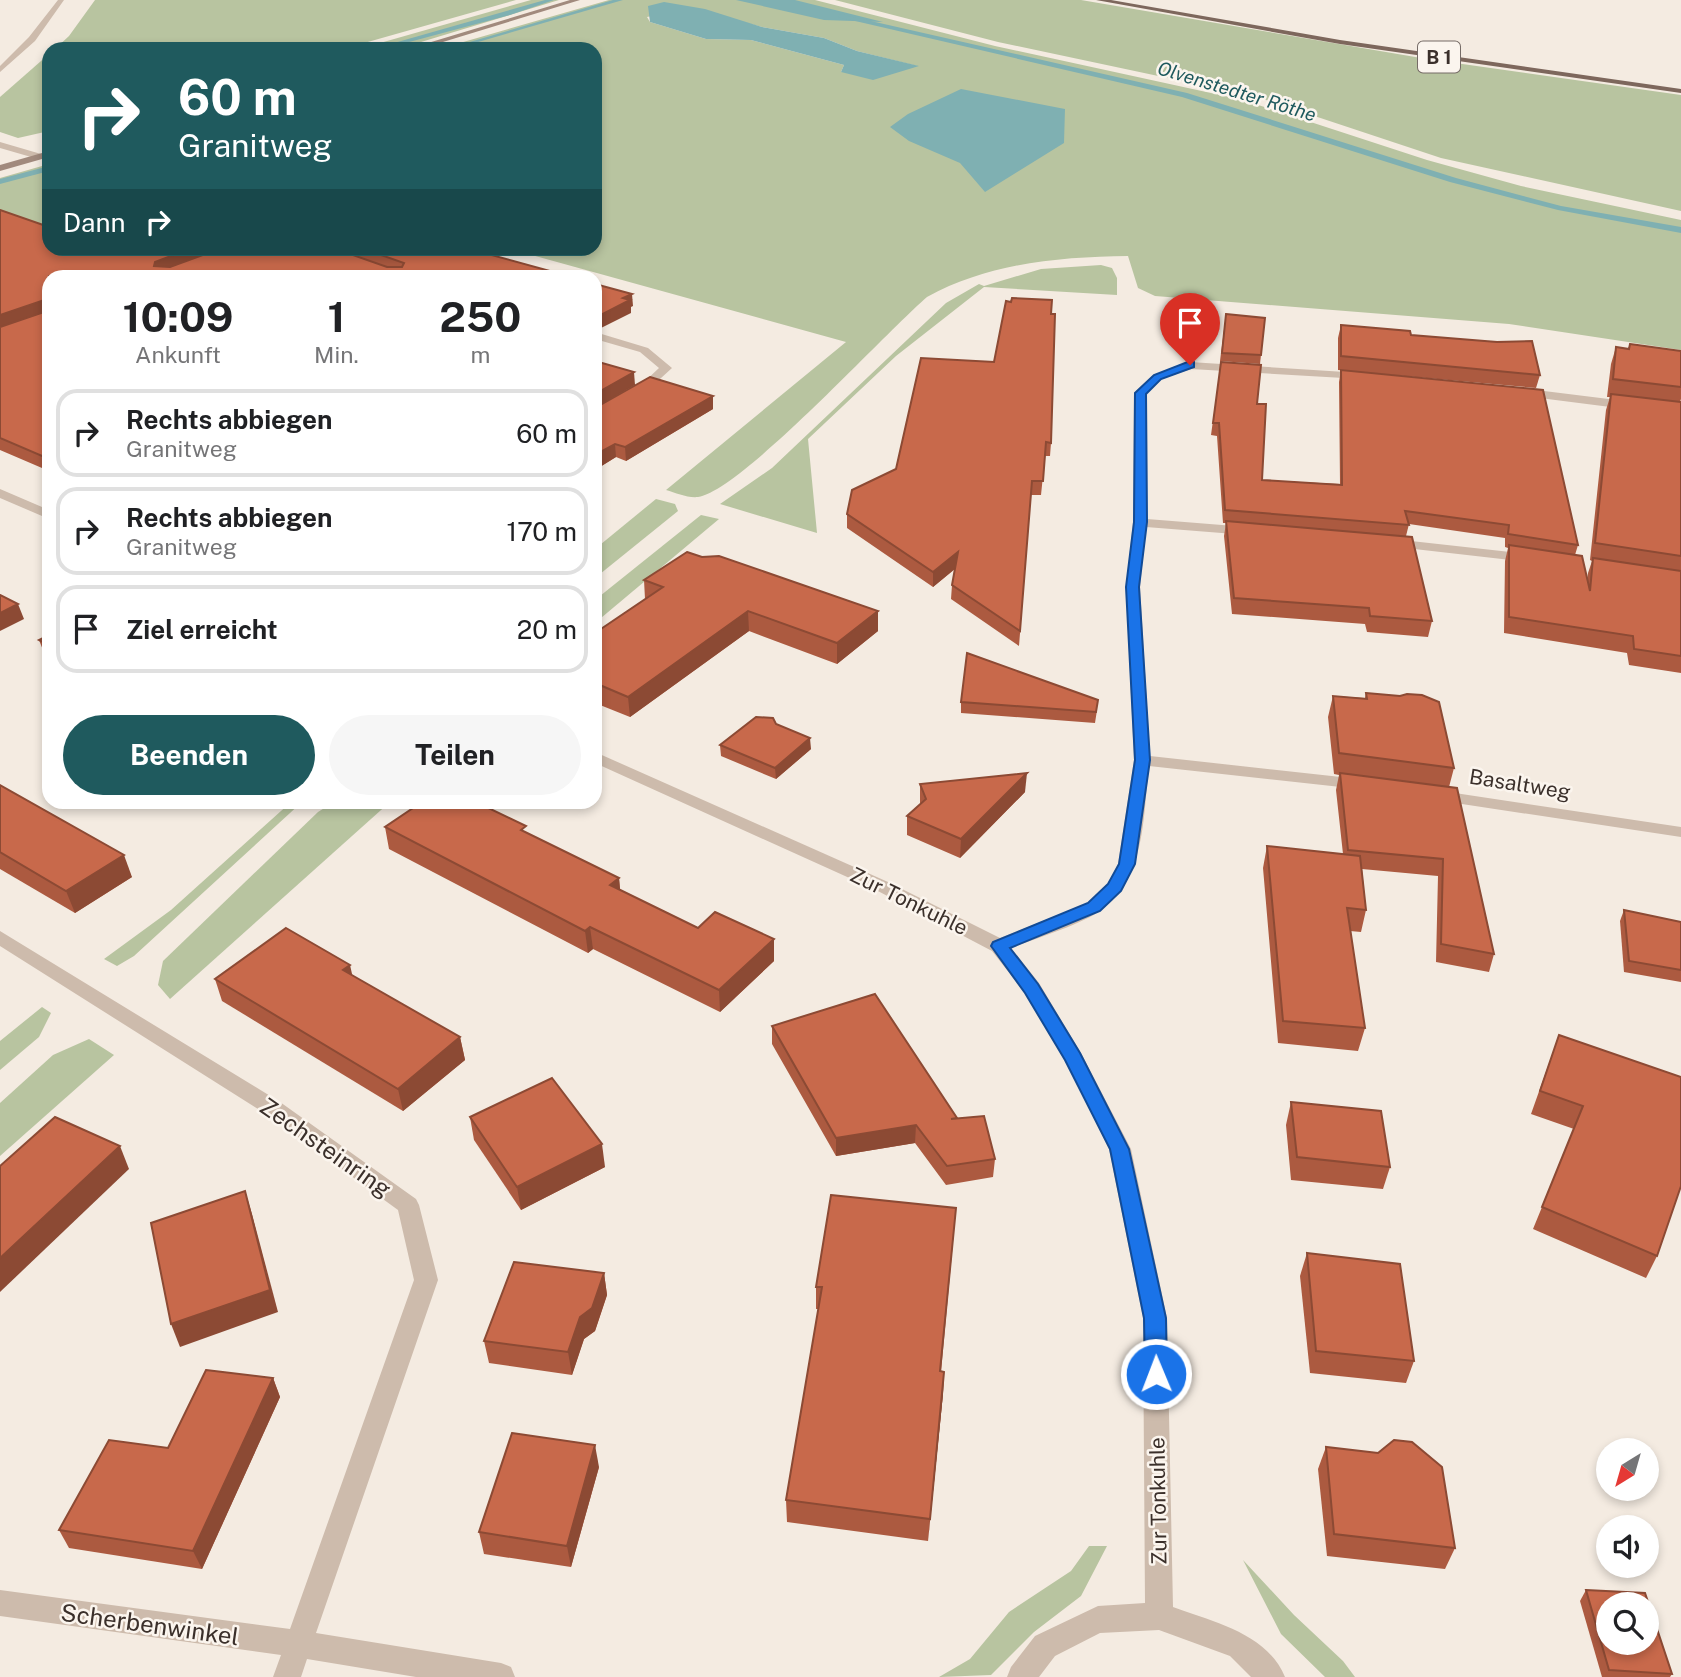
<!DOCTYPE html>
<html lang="de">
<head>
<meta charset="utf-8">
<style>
  body { margin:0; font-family:"Public Sans",sans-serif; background:#f6f6f6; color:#202124; height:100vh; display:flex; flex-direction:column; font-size:26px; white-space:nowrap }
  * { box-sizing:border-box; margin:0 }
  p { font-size:23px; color:#757577 }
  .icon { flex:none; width:38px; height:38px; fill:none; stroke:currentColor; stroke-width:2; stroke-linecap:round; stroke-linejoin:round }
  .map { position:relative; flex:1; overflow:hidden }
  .details { position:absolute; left:42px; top:270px; width:560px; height:539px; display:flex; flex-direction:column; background:#fff; border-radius:21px; box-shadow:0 4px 10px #0003 }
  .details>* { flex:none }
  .top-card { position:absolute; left:42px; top:42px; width:560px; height:214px; border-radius:21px; box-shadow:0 4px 10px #0003; background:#1f5a5e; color:#fff; overflow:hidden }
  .needle { width:46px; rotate:217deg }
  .buttons { position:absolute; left:1596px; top:1438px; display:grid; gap:14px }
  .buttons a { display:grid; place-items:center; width:63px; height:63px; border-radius:50%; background:#fff; box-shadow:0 4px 10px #0003; font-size:35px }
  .pin { position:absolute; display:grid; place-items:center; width:60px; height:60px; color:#fff; margin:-72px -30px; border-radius:50% 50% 50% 0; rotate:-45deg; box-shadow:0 0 7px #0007 }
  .pin .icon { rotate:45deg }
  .me { position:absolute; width:77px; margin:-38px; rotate:359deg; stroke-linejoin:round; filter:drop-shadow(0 0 5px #0008) }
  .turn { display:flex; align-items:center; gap:24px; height:147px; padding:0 21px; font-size:32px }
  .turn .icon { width:91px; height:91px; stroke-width:2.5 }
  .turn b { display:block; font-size:49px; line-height:60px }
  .then { display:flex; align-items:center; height:66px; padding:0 21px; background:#0003; gap:14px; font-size:26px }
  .eta { display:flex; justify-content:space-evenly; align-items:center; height:119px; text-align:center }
  .eta b { font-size:42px; font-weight:700; line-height:49px }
  .cta { display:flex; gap:14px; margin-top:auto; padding:14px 21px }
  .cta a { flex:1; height:80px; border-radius:42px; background:#1f5a5e; color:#fff; font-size:28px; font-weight:700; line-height:80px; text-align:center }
  .cta a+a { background:#f6f6f6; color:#202124 }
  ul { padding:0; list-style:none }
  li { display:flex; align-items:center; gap:21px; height:88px; margin:0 14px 10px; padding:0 7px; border:4px solid #e0e0e0; border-radius:21px }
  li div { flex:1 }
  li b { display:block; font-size:26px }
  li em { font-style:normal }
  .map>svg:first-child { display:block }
  .green { fill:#b8c4a0; fill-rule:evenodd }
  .water { fill:#7fb0b2 }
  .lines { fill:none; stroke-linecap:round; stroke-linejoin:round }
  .stream { fill:#7fb0b2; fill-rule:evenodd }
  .minor { fill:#cdbbac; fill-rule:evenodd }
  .secondary { fill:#a18a7d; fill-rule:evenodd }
  .primary { fill:#7d675c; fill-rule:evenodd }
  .wall { fill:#ac5a40 }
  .shaded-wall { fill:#8c4a34 }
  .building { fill:#c8694b; stroke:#8c4a34; stroke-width:2; fill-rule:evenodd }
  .route { fill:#1a73e8; stroke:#114b97; stroke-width:2 }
  .labels { text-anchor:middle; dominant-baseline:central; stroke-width:5; stroke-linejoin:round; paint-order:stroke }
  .shield { fill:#fbf5ee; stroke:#756b66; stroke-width:2 }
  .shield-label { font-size:19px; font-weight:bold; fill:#3b302b }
  .far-water-label { font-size:19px; font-style:italic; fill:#1f5a5e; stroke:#fbf5ee }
  .street-label { font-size:21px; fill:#3b302b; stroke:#fbf5ee }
  .near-street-label { font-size:24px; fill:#3b302b; stroke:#fbf5ee }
</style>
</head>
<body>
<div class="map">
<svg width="1681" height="1677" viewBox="0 0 1681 1677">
  <rect width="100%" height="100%" fill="#f4ebe1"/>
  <!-- green -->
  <g class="green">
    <path d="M95,0H516L343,49H55L69,36Z"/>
    <path d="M531,0H559L398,49H359Z"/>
    <path d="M609,0H815L995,46L1243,100L1427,160L1521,186L1681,220V350L1509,324L1155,296L1138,288L1128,256C1058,257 989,263 927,297C884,334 741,491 698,497C687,498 676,493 666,490L846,342L510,249L595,248V49L446,47ZM689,8L762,27L824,38L857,51L917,66L841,72L844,65L751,40L706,39L650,22L647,17Z"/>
    <path d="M835,0H1081L1427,59L1681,95V211L1441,158L1257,97L998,42Z"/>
    <path d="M49,54V131L18,138L0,132V97Z"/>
    <path d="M49,164V227L0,211V178Z"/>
    <path d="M1101,265L1112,268L1117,278V295L984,287L896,356L808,439L817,533L720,504L772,468L946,303L979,284L984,286L1041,269Z"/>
    <path d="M656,499L675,504L678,511L595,578V549Z"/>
    <path d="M701,515L719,519L595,623V600Z"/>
    <path d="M291,802H302L134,956L117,966L104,959L171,910Z"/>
    <path d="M334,802H390L170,999L158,985L163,961L318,812Z"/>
    <path d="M42,1007L51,1013L39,1037L0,1070V1041Z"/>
    <path d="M89,1039L114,1055L0,1156V1103L53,1055Z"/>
    <path d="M1089,1546H1107L1081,1596L1034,1632L991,1675L939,1677L970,1659L1009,1612L1071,1571Z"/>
    <path d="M1243,1560L1294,1615L1343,1661L1355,1677H1325L1281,1634Z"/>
  </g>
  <!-- water -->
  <g class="water">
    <path d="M736,0H795L883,22L824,20Z"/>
    <path d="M664,2L705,9L762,27L824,38L857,51L919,66L873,80L841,72L844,65L751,40L706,39L650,22L648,6Z"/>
    <path d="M961,89L1065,109L1064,143L985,192L960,163L909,141L890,127L908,114Z"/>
  </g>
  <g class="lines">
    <!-- stream -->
    <g class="stream">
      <path d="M545,0H554L510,15L383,49H373Z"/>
      <path d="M613,0H623L461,47L456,46Z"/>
      <path d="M840,14L1187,93L1456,178L1561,206L1681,227V233L1558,210L1450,182L1182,97L838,17Z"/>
      <path d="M49,166V171L0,184V179Z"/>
    </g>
    <!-- minor -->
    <g class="minor">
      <path d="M58,0H64L35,41L0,72V66L29,37Z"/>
      <path d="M0,142L41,154L42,156L38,159L0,148Z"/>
      <path d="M595,332L648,348L672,368L649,389L595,420V411L641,385L659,368L640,352L595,339Z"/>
      <path d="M1190,362L1361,373L1367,376L1361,379L1191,369L1161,379L1146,394L1147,519L1247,527L1254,531L1247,535L1146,527L1140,587L1150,756L1359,779L1367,784L1359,789L1149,766C1143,815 1146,879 1101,910C1083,924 1034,939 1011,948L1039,983L1081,1053L1131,1149L1167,1318L1173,1607C1213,1622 1267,1633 1285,1677H1251L1230,1656L1159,1630L1100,1633L1055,1656L1039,1677H1007L1011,1667L1035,1636L1098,1606L1145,1603L1143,1318L1109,1149L1065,1059L1025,993L992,951L876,890L595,763V752L888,882L1000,938L1088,903L1108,884L1118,864L1134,760L1126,587L1133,522L1134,393L1153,375Z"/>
      <path d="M1521,388L1681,408V416L1517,395L1515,392Z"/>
      <path d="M0,489L49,510V519L0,498Z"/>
      <path d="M1393,539L1529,554L1536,558L1529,562L1388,546L1386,543Z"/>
      <path d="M1435,790L1681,827V837L1429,799L1427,795Z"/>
      <path d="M0,931L280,1102L416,1199L419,1205L438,1280L316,1633L501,1663L511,1667L515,1677H416L307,1659L301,1677H273L281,1655L0,1616V1590L290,1629L414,1280L398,1210L266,1114L0,946Z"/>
    </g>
    <!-- secondary -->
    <g class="secondary">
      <path d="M570,0H580L420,49H408Z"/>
      <path d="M49,151V157L0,171V165Z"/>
    </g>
    <!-- primary -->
    <path class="primary" d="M1096,0H1111L1340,40L1681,89V93L1340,44Z"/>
  </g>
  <!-- wall -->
  <g class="wall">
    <path d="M0,210L49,248H466L568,276H49V471L0,450Z"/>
    <path d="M1051,314V443L1050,456H1045L1041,495H1031L1019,646L951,599L952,585L955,569L933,587L847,528V514L896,469L994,362Z"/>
    <path d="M1226,314L1261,355L1260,364L1220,361Z"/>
    <path d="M1341,325L1411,335L1540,375L1536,388L1338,370V338Z"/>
    <path d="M1630,344L1681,351V399L1680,402H1681V673L1629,665L1627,653L1504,633L1505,561L1508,548L1505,547V538L1409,524L1406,536L1432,621L1428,637L1367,632L1365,624L1232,614L1224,536L1226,523H1223L1217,436L1211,435L1221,362L1257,404L1262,480L1340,484L1339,382L1341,370L1578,545L1575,555L1587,581L1588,573L1592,561L1590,560L1606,410L1610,397H1607L1611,364L1616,347L1628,349Z"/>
    <path d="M713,396V409L626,461L616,457L595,470V408Z"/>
    <path d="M702,557L878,611V631L837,664L749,631L630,717L595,703V633L645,599L644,580Z"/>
    <path d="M49,635V653L43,650L39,640Z"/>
    <path d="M1366,693L1454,768L1449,787L1494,954L1489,972L1436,962L1438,876L1362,869L1366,910L1361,932L1350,931L1365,1028L1358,1051L1278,1043L1263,868L1267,846L1343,854L1336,790L1339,775L1334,774L1328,717L1333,696L1365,698Z"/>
    <path d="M961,702L1097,710L1095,723L961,713Z"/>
    <path d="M776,724L811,749L776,779L721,756L720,745Z"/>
    <path d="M920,784L1025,792L960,858L907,835V816L920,804Z"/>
    <path d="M0,785L132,877L75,913L0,869Z"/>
    <path d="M385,827L527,833L619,878L620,890L698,928L774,939V961L720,1012L593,949L588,953L389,849Z"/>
    <path d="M1624,910L1681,922V982L1624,972L1620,921Z"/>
    <path d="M352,975L460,1037L465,1060L403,1111L222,1001L215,979Z"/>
    <path d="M772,1026L957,1119L995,1159L993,1177L946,1185L915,1143L836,1156L772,1044Z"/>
    <path d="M1559,1035L1657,1256L1646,1278L1533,1229L1574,1129L1531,1114Z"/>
    <path d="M1291,1102L1390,1167L1383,1189L1291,1180L1286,1125Z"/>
    <path d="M470,1117L605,1167L521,1210L474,1140Z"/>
    <path d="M954,1231L941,1372H944L943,1394L928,1541L787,1522L786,1500L819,1309H816V1287Z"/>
    <path d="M1307,1253L1414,1361L1406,1383L1310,1373L1300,1276Z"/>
    <path d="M604,1273L607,1295L595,1331L584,1339L572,1375L489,1363L484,1341Z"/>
    <path d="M273,1378L280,1397L202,1569L69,1548L59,1530L168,1448Z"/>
    <path d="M1326,1447L1455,1548L1445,1569L1327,1556L1318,1469Z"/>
    <path d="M599,1467L571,1567L484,1554L479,1532Z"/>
    <path d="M1586,1590L1672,1674L1670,1677H1602L1580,1601Z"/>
  </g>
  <!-- shaded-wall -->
  <g class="shaded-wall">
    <path d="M192,248H226L158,274L154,266L155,262Z"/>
    <path d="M632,294L633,306L631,307V313L595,331V318L623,298Z"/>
    <path d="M44,300L48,312L0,328V315Z"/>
    <path d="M634,372L635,385L595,408V394Z"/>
    <path d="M713,396V409L626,461L625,447Z"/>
    <path d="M615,444L616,457L595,470V455Z"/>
    <path d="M958,552L957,567L933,587V572Z"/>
    <path d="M18,604L24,619L0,631V613Z"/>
    <path d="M748,611L749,631L630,717L628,697Z"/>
    <path d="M878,611V631L837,664V643Z"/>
    <path d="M810,738L811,749L776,779L775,768Z"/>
    <path d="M1027,773L1025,792L960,858L961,839Z"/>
    <path d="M124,855L132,877L75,913L66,891Z"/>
    <path d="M619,878L621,900L610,885Z"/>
    <path d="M590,927L593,949L588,953L585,931Z"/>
    <path d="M774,939V961L720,1012L719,990Z"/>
    <path d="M350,965L355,987L343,970Z"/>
    <path d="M460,1037L465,1060L403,1111L398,1089Z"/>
    <path d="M916,1125L915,1143L836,1156V1138Z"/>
    <path d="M602,1144L605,1167L521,1210L517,1187Z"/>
    <path d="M120,1146L129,1169L0,1292V1258Z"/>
    <path d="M245,1191L252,1214L278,1312L180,1347L171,1324Z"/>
    <path d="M604,1273L607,1295L595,1331L584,1339L572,1375L568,1352L580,1317Z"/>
    <path d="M944,1372L943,1394L928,1541L930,1519Z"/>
    <path d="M273,1378L280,1397L202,1569L193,1551Z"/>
    <path d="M595,1445L599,1467L571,1567L567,1546Z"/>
  </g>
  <!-- building -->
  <g class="building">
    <path d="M0,210L49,227V248H192L155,262L154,266L170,267L222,248H333L387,267H402L404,263L361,248H466L568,276H49V459L0,438V327L47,311L48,303L44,300L0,315Z"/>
    <path d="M595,284L632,294L623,298L630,300L595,318Z"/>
    <path d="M1012,298L1052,300L1051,314H1055L1051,443L1046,442L1043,481H1032L1020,631L952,585L958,552L933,572L847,514L852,490L896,469L921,358L994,362L1006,301L1011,302Z"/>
    <path d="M1226,314L1265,318L1261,355L1222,353Z"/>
    <path d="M1341,325L1410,331L1411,335L1497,342L1532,341L1540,375L1341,356Z"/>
    <path d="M1630,344L1681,351V387L1613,379L1616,347L1629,349Z"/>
    <path d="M595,361L634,372L595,394Z"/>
    <path d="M1221,362L1261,365L1257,404H1266L1262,480L1342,485L1341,370L1543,390L1578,545L1508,534L1509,525L1405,511L1409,525L1225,510L1219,423H1213Z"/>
    <path d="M650,377L713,396L625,447L615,444L595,455V408Z"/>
    <path d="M1611,394L1681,402V556L1595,543Z"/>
    <path d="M1226,521L1412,537L1432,621L1370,616L1369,608L1234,598Z"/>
    <path d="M1509,545L1582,556L1590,591L1593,558L1681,571V656L1634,649L1633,636L1509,617Z"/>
    <path d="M687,552L702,557L719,556L878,611L837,643L748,611L628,697L595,683V633L663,587L644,580Z"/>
    <path d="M0,595L18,604L0,613Z"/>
    <path d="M49,635V645L39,640Z"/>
    <path d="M967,653L1098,700L1096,712L961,702Z"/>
    <path d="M1366,693L1400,696L1407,694L1422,695L1439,702L1454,768L1339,753L1333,696L1367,699Z"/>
    <path d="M756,717L773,718L776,724L810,738L775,768L720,745Z"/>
    <path d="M1027,773L961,839L907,816L926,799L920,784Z"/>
    <path d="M1340,773L1457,788L1494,954L1441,944L1443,859L1348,850Z"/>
    <path d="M0,785L124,855L66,891L0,852Z"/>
    <path d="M422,802H476L526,826L521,830L619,878L610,885L698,928L715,912L774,939L719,990L590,927L585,931L385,827Z"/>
    <path d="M1267,846L1360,856L1366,910L1347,908L1365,1028L1283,1021Z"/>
    <path d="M1624,910L1681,922V970L1629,961Z"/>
    <path d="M286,928L350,965L343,970L460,1037L398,1089L215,979Z"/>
    <path d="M875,994L957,1118L951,1119L984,1116L995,1159L947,1166L916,1125L836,1138L772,1026Z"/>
    <path d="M1559,1035L1681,1077V1186L1657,1256L1542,1207L1583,1106L1540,1091Z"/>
    <path d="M552,1078L602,1144L517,1187L470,1117Z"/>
    <path d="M1291,1102L1381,1111L1390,1167L1297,1157Z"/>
    <path d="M55,1117L120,1146L0,1258V1166Z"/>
    <path d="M245,1191L270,1290L171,1324L151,1223Z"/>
    <path d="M831,1195L956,1208L940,1371L944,1372L930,1519L786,1500L822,1287H816Z"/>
    <path d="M1307,1253L1400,1264L1414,1361L1316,1351Z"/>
    <path d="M514,1262L604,1273L592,1308L580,1317L568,1352L484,1341Z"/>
    <path d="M206,1370L273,1378L193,1551L59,1530L109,1440L168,1448Z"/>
    <path d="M512,1433L595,1445L567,1546L479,1532Z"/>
    <path d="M1394,1440L1412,1442L1442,1467L1455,1548L1334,1534L1326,1447L1378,1453Z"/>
    <path d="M1586,1590L1645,1593L1672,1674L1609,1670ZM1608,1605H1647V1643H1608Z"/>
  </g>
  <!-- route -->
  <path class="route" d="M1190,361L1194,362V367L1161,379L1146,394L1147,522L1139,587L1150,760L1135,864L1121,891L1100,911L1010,948L1038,984L1080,1053L1129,1149L1166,1318L1167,1374L1164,1381L1156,1384L1148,1381L1145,1374L1144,1318L1110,1149L1065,1060L1025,993L991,946L993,942L1088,903L1108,884L1119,864L1135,760L1126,587L1134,522L1135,393L1154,375Z"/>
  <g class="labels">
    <!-- shield labels -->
    <rect class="shield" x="1418" y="41.5" width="42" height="31" rx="5"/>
    <g class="shield-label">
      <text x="1439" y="57">B 1</text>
    </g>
    <!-- far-water labels -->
    <g class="far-water-label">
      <text transform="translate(1237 91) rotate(17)">Olvenstedter Röthe</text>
    </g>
    <!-- street labels -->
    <g class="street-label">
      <text transform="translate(1520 784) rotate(9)">Basaltweg</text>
      <text transform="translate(909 901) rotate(26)">Zur Tonkuhle</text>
      <text transform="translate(1158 1501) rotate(-91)">Zur Tonkuhle</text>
    </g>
    <!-- near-street labels -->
    <g class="near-street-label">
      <text transform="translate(326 1147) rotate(35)">Zechsteinring</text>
      <text transform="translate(150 1624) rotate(8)">Scherbenwinkel</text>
    </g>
  </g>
</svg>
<div class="buttons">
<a><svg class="needle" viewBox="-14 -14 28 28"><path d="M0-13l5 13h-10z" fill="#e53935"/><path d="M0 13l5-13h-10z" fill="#757577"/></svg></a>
<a><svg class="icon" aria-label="sound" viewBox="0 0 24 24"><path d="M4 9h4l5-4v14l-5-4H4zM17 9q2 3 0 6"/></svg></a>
<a><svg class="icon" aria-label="search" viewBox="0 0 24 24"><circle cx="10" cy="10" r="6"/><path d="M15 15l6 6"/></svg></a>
</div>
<div class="pin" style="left:1190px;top:365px;background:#d93025"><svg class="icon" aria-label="arrive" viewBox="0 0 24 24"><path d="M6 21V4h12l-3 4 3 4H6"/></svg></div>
<svg class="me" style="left:1156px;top:1374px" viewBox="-20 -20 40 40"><circle r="17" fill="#1a73e8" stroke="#fff" stroke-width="3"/><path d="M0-11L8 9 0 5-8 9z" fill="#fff"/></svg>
<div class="top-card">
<div class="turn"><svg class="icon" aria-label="right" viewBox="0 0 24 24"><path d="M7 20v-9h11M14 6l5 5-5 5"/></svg><div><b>60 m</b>Granitweg</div></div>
<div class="then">Dann<svg class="icon" aria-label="right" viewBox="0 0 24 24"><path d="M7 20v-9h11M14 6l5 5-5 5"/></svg></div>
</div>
<section class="details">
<div class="eta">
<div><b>10:09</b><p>Ankunft</p></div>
<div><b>1</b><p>Min.</p></div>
<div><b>250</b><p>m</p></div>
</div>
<ul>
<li><svg class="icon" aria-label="right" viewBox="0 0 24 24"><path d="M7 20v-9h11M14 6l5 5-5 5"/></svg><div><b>Rechts abbiegen</b><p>Granitweg</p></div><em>60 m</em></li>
<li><svg class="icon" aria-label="right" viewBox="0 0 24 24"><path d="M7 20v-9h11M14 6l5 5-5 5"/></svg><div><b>Rechts abbiegen</b><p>Granitweg</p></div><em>170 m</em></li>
<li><svg class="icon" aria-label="arrive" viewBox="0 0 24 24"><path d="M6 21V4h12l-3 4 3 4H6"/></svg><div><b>Ziel erreicht</b></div><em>20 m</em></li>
</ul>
<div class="cta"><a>Beenden</a><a>Teilen</a></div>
</section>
</div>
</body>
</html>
